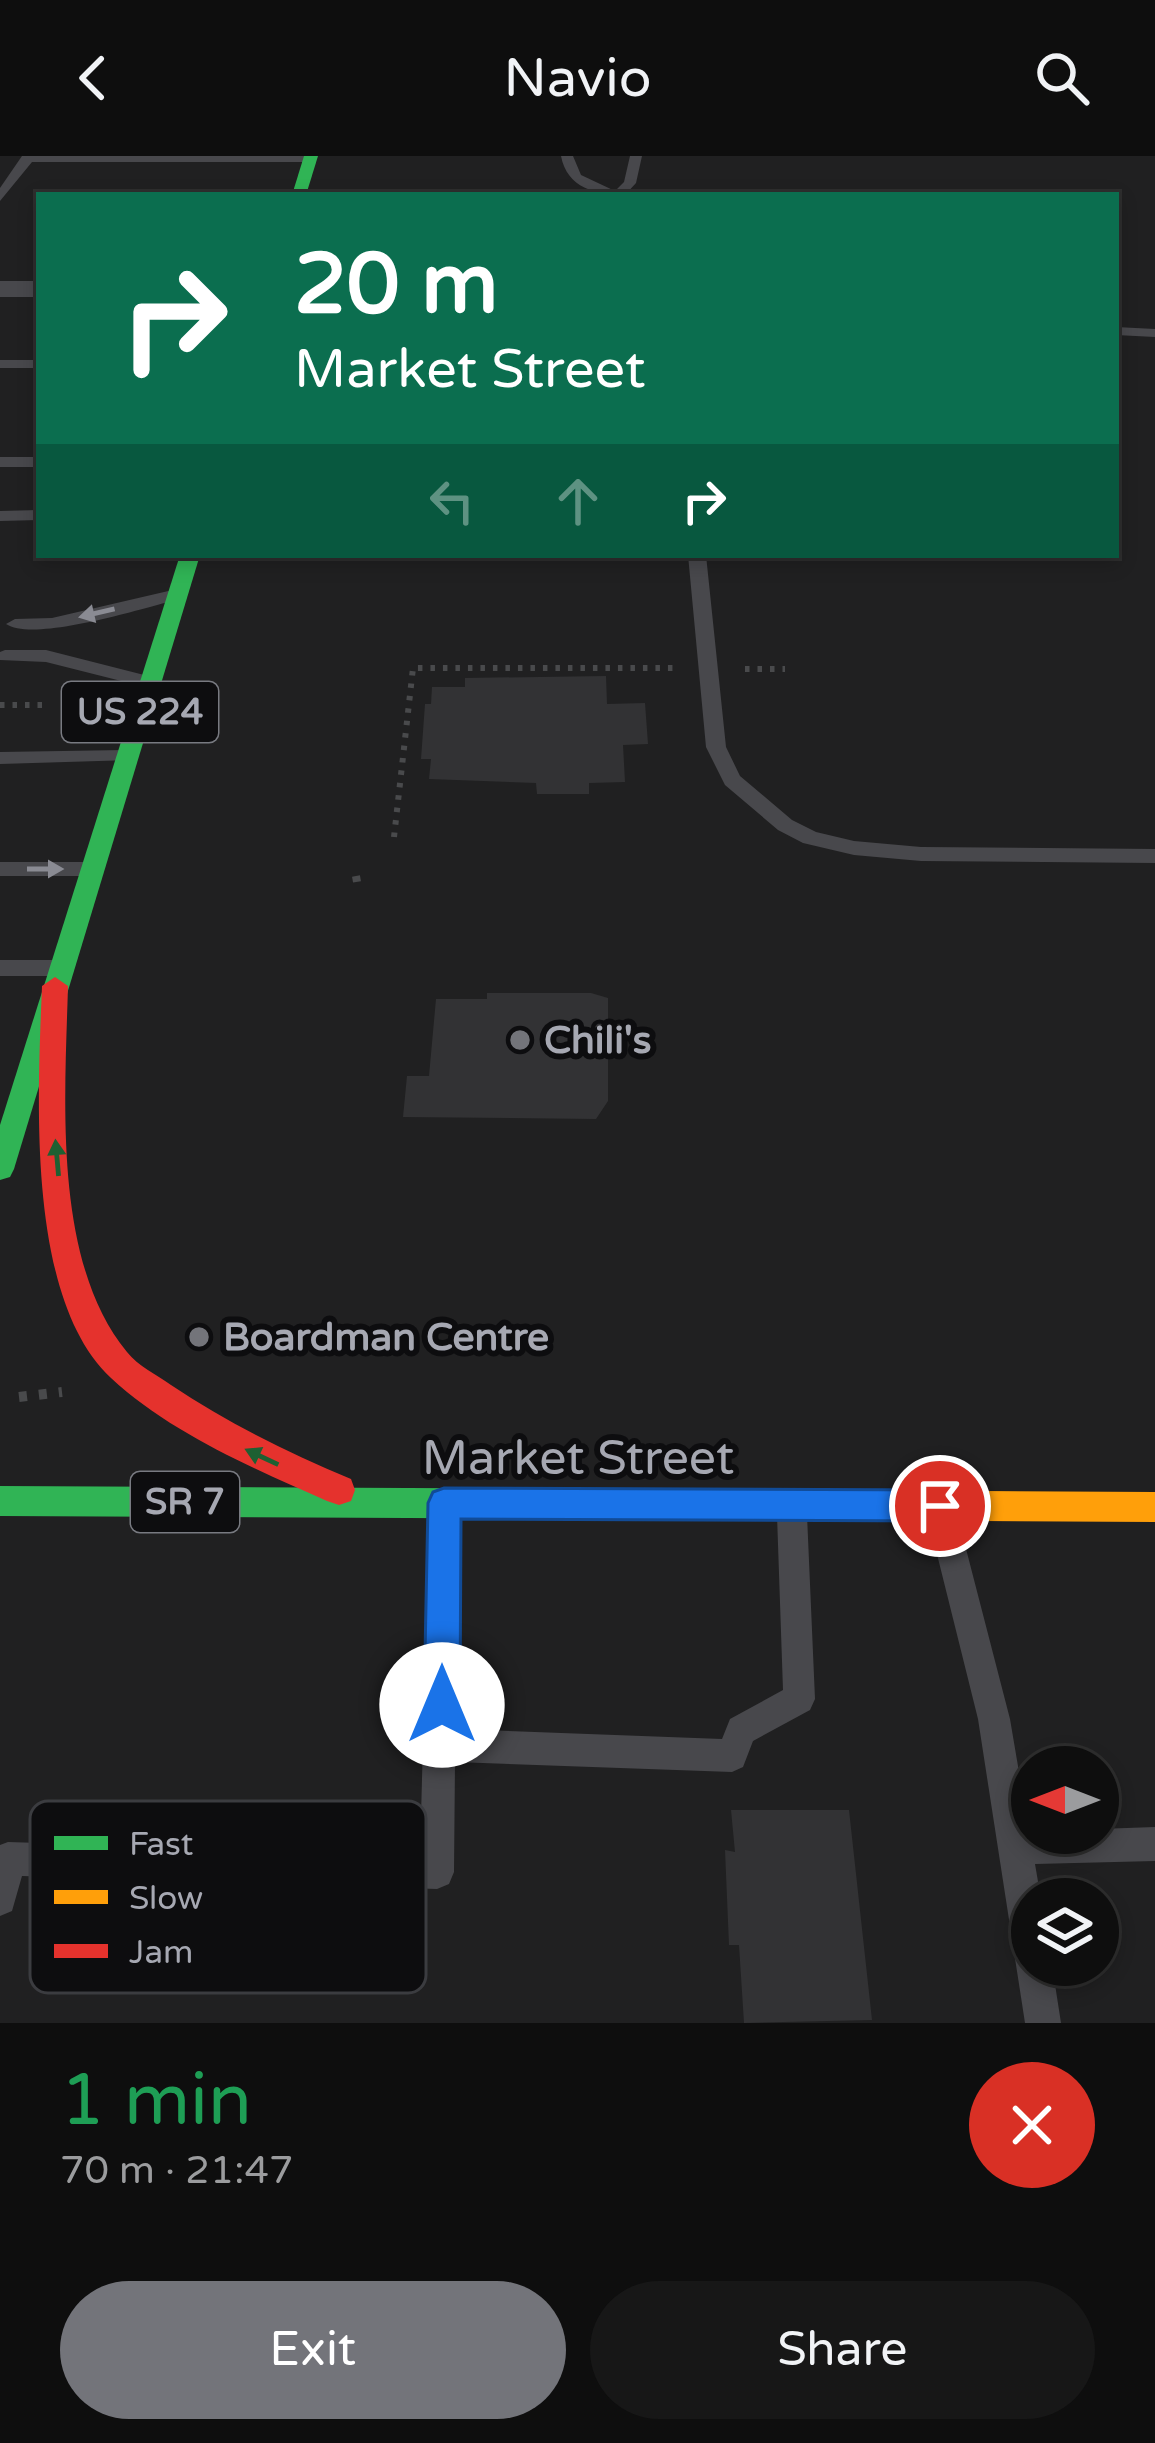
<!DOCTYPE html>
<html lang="en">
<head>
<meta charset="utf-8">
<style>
  body { margin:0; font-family:"Varela Round",sans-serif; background:#171717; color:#f1f3f6; height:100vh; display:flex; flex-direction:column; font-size:45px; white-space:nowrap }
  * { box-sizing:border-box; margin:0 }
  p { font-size:39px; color:#9b9c9e }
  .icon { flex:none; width:66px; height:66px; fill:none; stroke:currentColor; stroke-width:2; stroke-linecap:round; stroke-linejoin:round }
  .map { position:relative; height:1867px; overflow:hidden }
  .details { display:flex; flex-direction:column; background:#0e0e0e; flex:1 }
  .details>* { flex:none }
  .top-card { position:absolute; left:36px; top:36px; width:1083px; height:366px; border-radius:0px; box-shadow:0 6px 18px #0003,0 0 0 3px #2e2e2e; background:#0b6e4f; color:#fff; overflow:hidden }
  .needle { width:78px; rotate:270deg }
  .tools { position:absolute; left:1011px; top:1590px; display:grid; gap:24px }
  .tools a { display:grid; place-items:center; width:108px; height:108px; border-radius:50%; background:#0e0e0e; box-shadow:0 6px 18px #0003,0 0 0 3px #2e2e2e; font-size:60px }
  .pin { position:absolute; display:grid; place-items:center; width:102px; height:102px; color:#fff; margin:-51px; border:6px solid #fff; border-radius:50%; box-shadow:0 3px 12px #0007 }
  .me { position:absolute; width:132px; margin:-66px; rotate:0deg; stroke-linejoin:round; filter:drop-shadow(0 0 9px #0008) }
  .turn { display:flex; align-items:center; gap:42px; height:252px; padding:0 60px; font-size:54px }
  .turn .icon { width:156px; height:156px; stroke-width:2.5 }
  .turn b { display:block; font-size:84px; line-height:102px }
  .lanes { display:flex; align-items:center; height:114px; padding:0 60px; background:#0003; justify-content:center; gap:60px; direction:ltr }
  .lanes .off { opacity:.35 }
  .round { display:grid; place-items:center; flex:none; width:126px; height:126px; border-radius:63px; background:#171717 }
  .head { display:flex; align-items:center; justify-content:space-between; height:204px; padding:0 60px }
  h1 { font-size:72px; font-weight:600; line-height:90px; color:#1e9e55 }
  .button { display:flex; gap:24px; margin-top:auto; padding:24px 60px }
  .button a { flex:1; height:138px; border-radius:72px; background:#73747a; color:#fff; font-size:48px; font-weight:600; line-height:138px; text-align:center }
  .button a+a { background:#171717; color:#f1f3f6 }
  header { display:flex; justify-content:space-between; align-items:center; height:156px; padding:0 60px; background:#0e0e0e; font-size:54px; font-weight:600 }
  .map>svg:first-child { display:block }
  .built { fill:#202021; fill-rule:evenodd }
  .building { fill:#323234 }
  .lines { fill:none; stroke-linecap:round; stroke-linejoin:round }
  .path-far2 { stroke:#494a4c; stroke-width:6; stroke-dasharray:4.5 8; stroke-linecap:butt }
  .path-far1 { stroke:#494a4c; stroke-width:8; stroke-dasharray:6 9; stroke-linecap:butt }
  .path { stroke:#494a4c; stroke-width:10; stroke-dasharray:8 12; stroke-linecap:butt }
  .lane { fill:#48484c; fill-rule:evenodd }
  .street { fill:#48484c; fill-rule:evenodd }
  .fast { fill:#30b455; fill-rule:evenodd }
  .slow { fill:#ff9f0a; fill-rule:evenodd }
  .jam { fill:#e5322d; fill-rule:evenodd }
  .oneway { fill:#8a8b93 }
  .oneway2 { fill:#1e6032 }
  .route { fill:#1a73e8; stroke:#114b97; stroke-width:3 }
  .poi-dot { fill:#73747a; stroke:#0d0d0f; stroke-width:4.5 }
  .labels { text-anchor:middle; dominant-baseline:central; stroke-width:12; stroke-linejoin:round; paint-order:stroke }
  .shield { fill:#0d0d0f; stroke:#787a81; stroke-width:3 }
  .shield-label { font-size:36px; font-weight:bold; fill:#a6a8b2 }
  .poi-label { font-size:39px; font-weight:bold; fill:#a6a8b2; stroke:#0d0d0f; text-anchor:start }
  .near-street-label { font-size:48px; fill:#a6a8b2; stroke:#0d0d0f }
  .key { fill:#0d0d0f; stroke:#3b3c40; stroke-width:3 }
  .key-label { font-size:33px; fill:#a6a8b2 }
</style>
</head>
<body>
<header><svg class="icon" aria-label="back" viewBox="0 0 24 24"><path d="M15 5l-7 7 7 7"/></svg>Navio<svg class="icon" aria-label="search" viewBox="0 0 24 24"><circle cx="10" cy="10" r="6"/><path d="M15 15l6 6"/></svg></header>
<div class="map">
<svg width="1155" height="1867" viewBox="0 0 1155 1867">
  <rect width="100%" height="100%" fill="#131313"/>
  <!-- built -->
  <path class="built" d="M0,0H1155V1867H0ZM39,39H1116V399H39ZM1032,1611H1098V1677H1032ZM1032,1743H1098V1809H1032Z"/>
  <!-- building -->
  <g class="building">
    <path d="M606,520L607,548L645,547L648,588L623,589L625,626L589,627V638H537L536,627L429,623L431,603H421L425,548H431L432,531H465V522Z"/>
    <path d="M487,837H591L608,842V945L596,963L403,961L407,920H429L436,843H487Z"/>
    <path d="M731,1654H849L872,1864L744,1867L739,1789H729L725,1694L735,1696Z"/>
  </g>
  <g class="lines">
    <!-- path-far2 -->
    <g class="path-far2">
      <path d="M745,513H785"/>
      <path d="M0,549H42"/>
      <path d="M394,681L413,512H676"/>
    </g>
    <!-- path-far1 -->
    <path class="path-far1" d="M356,720L358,732"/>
    <!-- path -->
    <path class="path" d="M19,1241L62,1236"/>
    <!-- lane -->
    <g class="lane">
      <path d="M22,0H315L316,2L310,6H32L0,45V32Z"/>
      <path d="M561,0H573L581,19L615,35L624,26L630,0H642L636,27L625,39C596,39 567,32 561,0Z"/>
      <path d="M1116,171L1155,173V181L1116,179Z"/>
      <rect x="0" y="204" width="39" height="8"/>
      <rect x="0" y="301" width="39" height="10"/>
      <path d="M39,354V364L0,365V355Z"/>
      <path d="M688,399H706L726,591L740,620L792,664L816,676L854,685L921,691L1155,693V707L921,705L854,699L803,687L778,674L725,629L706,591Z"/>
      <path d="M177,433L186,438L183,442C147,451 35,487 6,468L15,463L52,462Z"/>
      <path d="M46,494L156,522L158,526L149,532L46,506L0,504V496L5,494Z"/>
      <path d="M125,594L132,596V604L0,608V596Z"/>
      <path d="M0,706H91L102,713L91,720H0Z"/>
      <path d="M0,804H60L71,812L60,820H0Z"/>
      <path d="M444,1342L454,1346L459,1356L456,1573L722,1583L730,1563L783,1534L777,1359L782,1349L792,1345L802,1349L807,1359L815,1543L810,1554L753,1585L743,1611L732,1616L455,1606L454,1716L449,1728L437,1733L22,1720L12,1755L0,1760V1689L8,1686L420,1699L429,1356L434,1346Z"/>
      <path d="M942,1344L952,1348L957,1358L1010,1563L1029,1675L1098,1677V1673L1155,1671V1705L1035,1708L1041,1743H1032V1809H1052L1061,1867H1025L978,1563L927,1358L932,1348Z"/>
    </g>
    <!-- street -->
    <rect class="street" x="0" y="125" width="39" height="16"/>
    <!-- fast -->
    <g class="fast">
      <path d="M304,0H318L306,39H292Z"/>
      <path d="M180,399H200L14,1013L10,1021L0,1024V969Z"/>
      <path d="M0,1330L981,1335L993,1339L997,1350L993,1361L981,1365L0,1360Z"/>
    </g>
    <!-- slow -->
    <path class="slow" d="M981,1335L1155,1336V1366L981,1365L969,1361L965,1350L969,1339Z"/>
    <!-- jam -->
    <path class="jam" d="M55,821L68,830C65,942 52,1105 127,1196C138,1210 157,1219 171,1229C228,1267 288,1297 351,1323L355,1334L351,1345L339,1349L327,1345C255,1313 170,1277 111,1222C25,1142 38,937 42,830Z"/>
  </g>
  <!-- one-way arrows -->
  <defs><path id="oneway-solid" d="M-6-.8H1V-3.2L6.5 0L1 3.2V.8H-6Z" transform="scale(3)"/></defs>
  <g class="oneway">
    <use href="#oneway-solid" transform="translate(97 457) rotate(167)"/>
    <use href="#oneway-solid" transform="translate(45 713)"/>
  </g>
  <g class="oneway2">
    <use href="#oneway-solid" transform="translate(57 1002) rotate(-95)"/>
    <use href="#oneway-solid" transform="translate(262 1301) rotate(-155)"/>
  </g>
  <!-- route -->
  <path class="route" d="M444,1332L940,1334L952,1339L957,1350L952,1361L940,1365L461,1363L460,1549L455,1561L442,1567L429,1561L424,1549L428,1347L433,1336Z"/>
  <!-- markers -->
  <g class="poi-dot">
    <circle cx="520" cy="884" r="12"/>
    <circle cx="199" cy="1181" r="12"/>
  </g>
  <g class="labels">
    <!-- shield labels -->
    <g class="shield">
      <rect x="62" y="526" width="156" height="60" rx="9"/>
      <rect x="131" y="1316" width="108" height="60" rx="9"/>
    </g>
    <g class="shield-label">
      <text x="140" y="556">US 224</text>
      <text x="185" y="1346">SR 7</text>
    </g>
    <!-- poi labels -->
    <g class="poi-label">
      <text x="544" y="884">Chili's</text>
      <text x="223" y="1181">Boardman Centre</text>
    </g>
    <!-- near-street labels -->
    <g class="near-street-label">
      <text x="578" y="1303">Market Street</text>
    </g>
  </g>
  <!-- legend -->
  <rect x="30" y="1645" width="396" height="192" rx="18" class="key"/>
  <rect x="54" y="1680" width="54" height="14" fill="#30b455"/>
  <rect x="54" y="1734" width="54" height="14" fill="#ff9f0a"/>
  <rect x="54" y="1788" width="54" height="14" fill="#e5322d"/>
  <g class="key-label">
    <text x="129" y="1699">Fast</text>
    <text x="129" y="1753">Slow</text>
    <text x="129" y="1807">Jam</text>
  </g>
</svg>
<div class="tools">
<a><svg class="needle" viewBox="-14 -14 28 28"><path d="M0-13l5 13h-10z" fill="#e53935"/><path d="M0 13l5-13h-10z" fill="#9b9c9e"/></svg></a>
<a><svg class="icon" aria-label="layers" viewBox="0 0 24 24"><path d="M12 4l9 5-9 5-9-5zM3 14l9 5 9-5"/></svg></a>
</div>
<div class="pin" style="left:940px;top:1350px;background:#d93025"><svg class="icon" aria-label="arrive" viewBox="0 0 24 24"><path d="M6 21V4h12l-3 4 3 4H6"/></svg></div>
<svg class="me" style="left:442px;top:1549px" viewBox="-20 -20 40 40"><circle r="19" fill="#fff"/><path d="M0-13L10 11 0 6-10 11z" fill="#1a73e8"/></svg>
<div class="top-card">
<div class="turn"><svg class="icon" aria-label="right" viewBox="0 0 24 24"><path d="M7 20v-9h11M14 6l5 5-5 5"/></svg><div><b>20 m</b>Market Street</div></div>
<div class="lanes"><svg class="icon off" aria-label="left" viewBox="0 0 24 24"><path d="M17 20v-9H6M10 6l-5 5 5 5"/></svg><svg class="icon off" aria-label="ahead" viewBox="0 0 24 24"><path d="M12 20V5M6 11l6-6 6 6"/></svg><svg class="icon" aria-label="right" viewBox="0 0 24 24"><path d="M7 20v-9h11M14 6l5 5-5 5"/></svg></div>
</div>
</div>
<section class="details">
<div class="head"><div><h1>1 min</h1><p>70 m · 21:47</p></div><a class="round" style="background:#d93025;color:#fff"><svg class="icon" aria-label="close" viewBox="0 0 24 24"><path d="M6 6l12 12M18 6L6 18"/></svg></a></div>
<div class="button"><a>Exit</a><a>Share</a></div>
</section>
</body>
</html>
